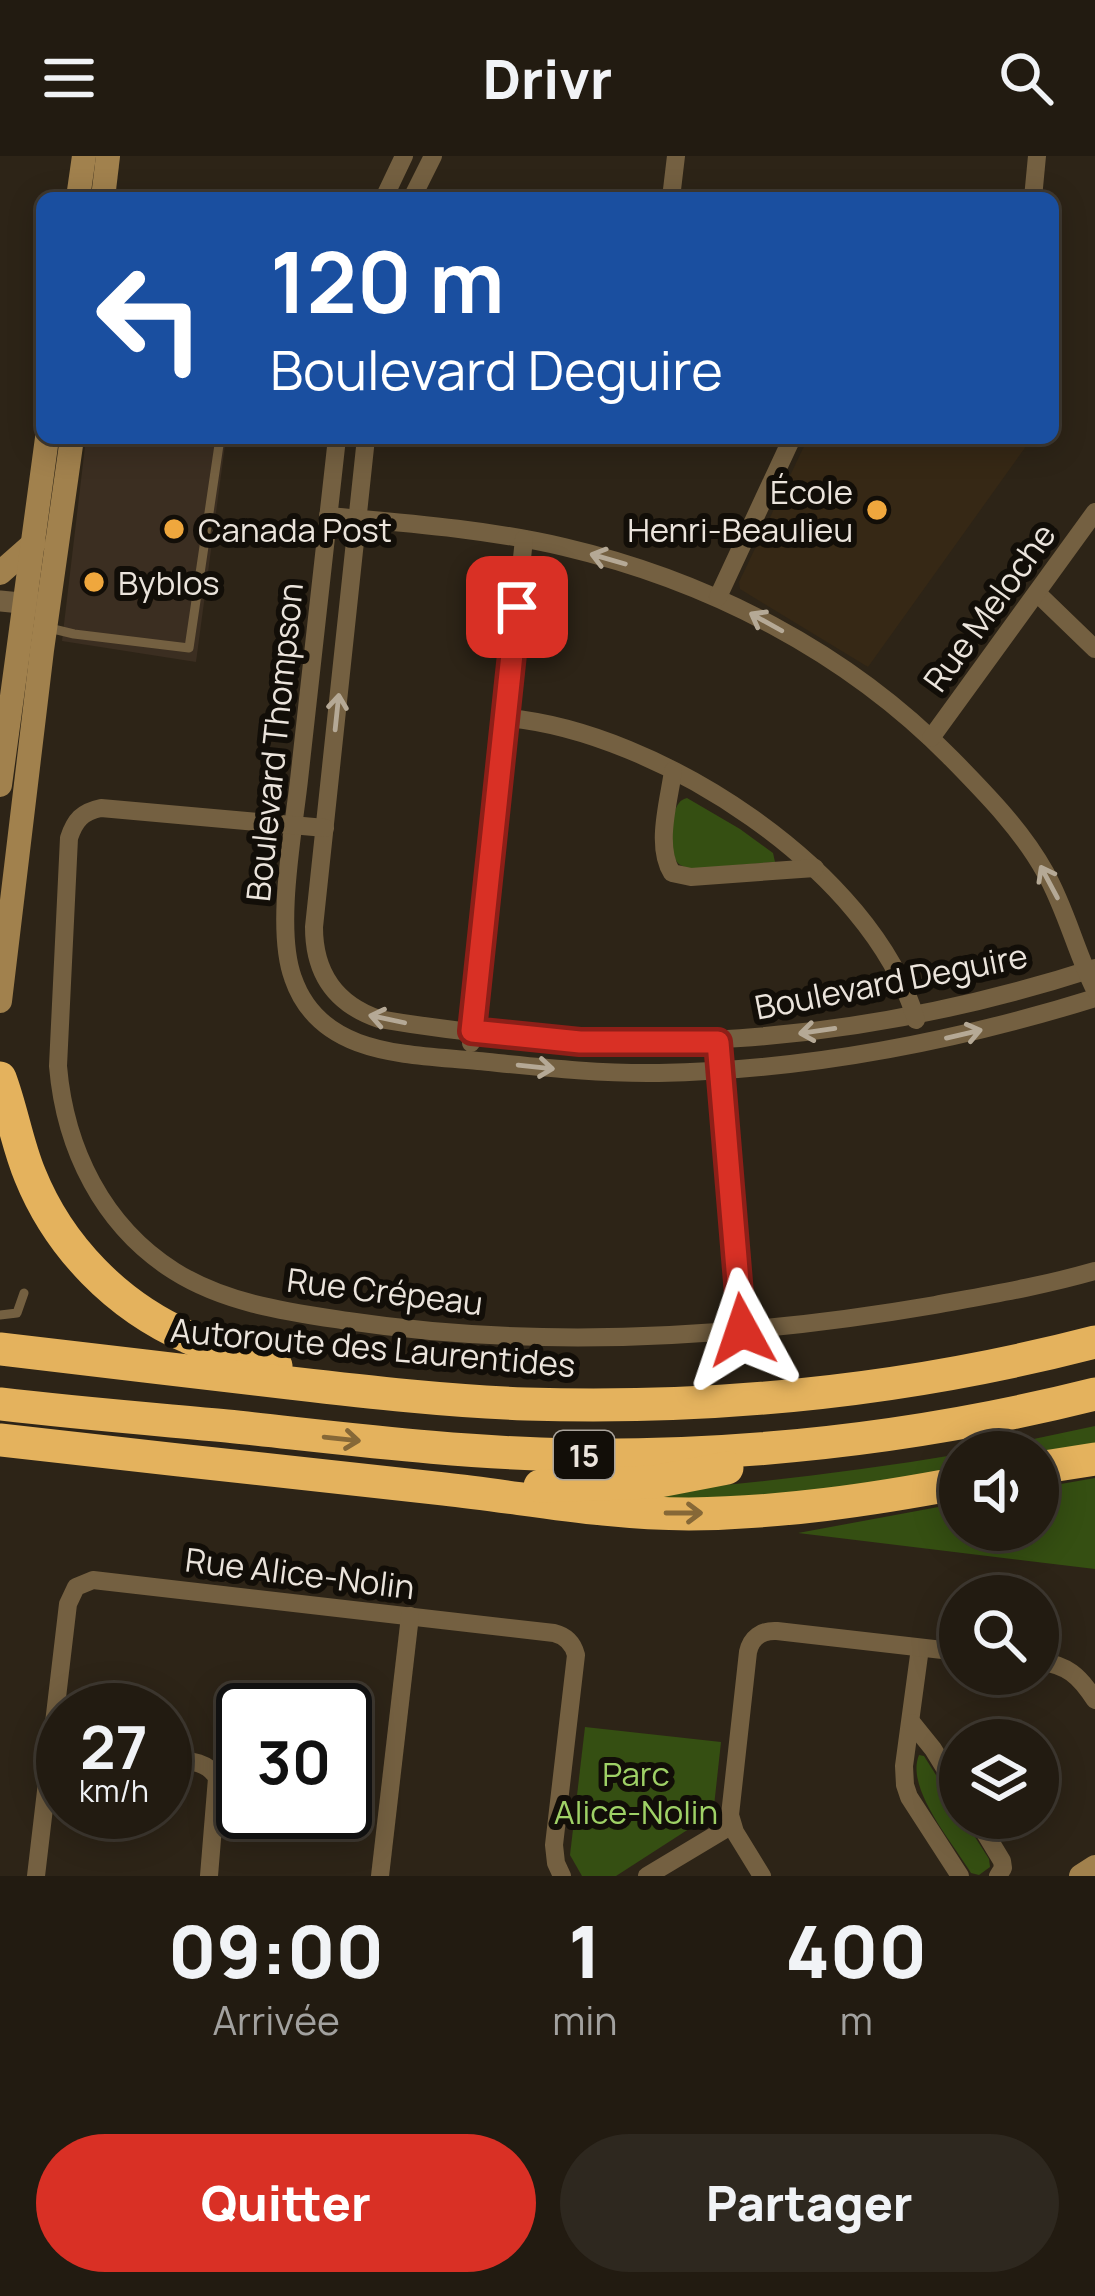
<!DOCTYPE html>
<html lang="fr">
<head>
<meta charset="utf-8">
<style>
  body { margin:0; font-family:Manrope,sans-serif; background:#2e281f; color:#f1f3f6; height:100vh; display:flex; flex-direction:column; font-size:45px; white-space:nowrap }
  * { box-sizing:border-box; margin:0 }
  p { font-size:39px; color:#a2a19f }
  .icon { flex:none; width:66px; height:66px; fill:none; stroke:currentColor; stroke-width:2; stroke-linecap:round; stroke-linejoin:round }
  .map { position:relative; height:1720px; overflow:hidden }
  .panel { display:flex; flex-direction:column; background:#221b11; flex:1 }
  .panel>* { flex:none }
  .banner { position:absolute; left:36px; top:36px; width:1023px; height:252px; border-radius:18px; box-shadow:0 6px 30px #0003,0 0 0 3px #3f3931; background:#1a4fa0; color:#fff; overflow:hidden }
  .fabs { position:absolute; left:939px; top:1275px; display:grid; gap:24px }
  .fabs a { display:grid; place-items:center; width:120px; height:120px; border-radius:50%; background:#221b11; box-shadow:0 6px 30px #0003,0 0 0 3px #3f3931; font-size:60px }
  .speed { position:absolute; left:36px; top:1527px; display:flex; gap:24px; font-size:60px; font-weight:700; text-align:center }
  .speed>* { display:grid; place-content:center; width:156px; height:156px; border-radius:50%; background:#221b11; box-shadow:0 6px 30px #0003,0 0 0 3px #3f3931; line-height:1 }
  .speed small { font-size:30px; font-weight:400 }
  .speed .limit { border:6px solid #111; border-radius:18px; background:#fff; color:#111 }
  .pin { position:absolute; display:grid; place-items:center; width:102px; height:102px; color:#fff; margin:-51px; border-radius:24px; box-shadow:0 6px 18px #0006 }
  .me { position:absolute; width:132px; margin:-66px; rotate:355deg; stroke-linejoin:round; filter:drop-shadow(0 0 9px #0008) }
  .turn { display:flex; align-items:center; gap:42px; height:252px; padding:0 36px; font-size:54px }
  .turn .icon { width:156px; height:156px; stroke-width:2.5 }
  .turn b { display:block; font-size:84px; line-height:102px }
  .eta { display:flex; justify-content:space-evenly; align-items:center; height:204px; text-align:center }
  .eta b { font-size:72px; font-weight:800; line-height:84px }
  .primary-button { display:flex; gap:24px; margin-top:auto; padding:24px 36px }
  .primary-button a { flex:1; height:138px; border-radius:72px; background:#d93025; color:#fff; font-size:48px; font-weight:800; line-height:138px; text-align:center }
  .primary-button a+a { background:#2e281f; color:#f1f3f6 }
  header { display:flex; justify-content:space-between; align-items:center; height:156px; padding:0 36px; background:#221b11; font-size:54px; font-weight:800 }
  .map>svg:first-child { display:block }
  .commercial { fill:#3b2e21 }
  .built { fill:#362815 }
  .green { fill:#354f12 }
  .lines { fill:none; stroke-linecap:round; stroke-linejoin:round }
  .service { stroke:#746041; stroke-width:9 }
  .minor { stroke:#746041; stroke-width:18 }
  .tertiary { stroke:#746041; stroke-width:21 }
  .secondary { stroke:#a1814d; stroke-width:24 }
  .motorway { stroke:#e4b25d; stroke-width:33 }
  .oneway { stroke:#b5a996 }
  .oneway2 { stroke:#866837 }
  .route-casing { stroke:#8d1f18; stroke-width:30 }
  .route { stroke:#d93025; stroke-width:21 }
  .poi-dot { fill:#efa73d; stroke:#120e08; stroke-width:4.5 }
  .labels { text-anchor:middle; dominant-baseline:central; stroke-width:12; stroke-linejoin:round; paint-order:stroke }
  .shield { fill:#120e08; stroke:#aaa49c; stroke-width:3 }
  .shield-label { font-size:30px; font-weight:bold; fill:#ebe4dc }
  .poi-label { font-size:33px; fill:#ebe4dc; stroke:#120e08; text-anchor:start }
  .street-label { font-size:33px; fill:#ebe4dc; stroke:#120e08 }
  .park-label { font-size:33px; fill:#9fd166; stroke:#120e08 }
</style>
</head>
<body>
<header><svg class="icon" aria-label="menu" viewBox="0 0 24 24"><path d="M4 6h16M4 12h16M4 18h16"/></svg>Drivr<svg class="icon" aria-label="search" viewBox="0 0 24 24"><circle cx="10" cy="10" r="6"/><path d="M15 15l6 6"/></svg></header>
<div class="map">
<svg width="1095" height="1720" viewBox="0 0 1095 1720">
  <rect width="100%" height="100%" fill="#2d2417"/>
  <!-- commercial -->
  <path class="commercial" d="M86,282H226L196,506L62,485Z"/>
  <!-- built -->
  <path class="built" d="M808,282H1032L868,511L740,433L739,426Z"/>
  <!-- green -->
  <g class="green">
    <path d="M687,642L740,673L773,697L775,706L690,713C681,709 678,710 674,700C670,689 671,656 679,647C681,644 684,643 687,642Z"/>
    <path d="M1095,1270V1298L972,1296Z"/>
    <path d="M960,1298V1321L746,1350L619,1338C734,1330 847,1317 960,1298Z"/>
    <path d="M1095,1322V1413L798,1377L960,1347V1374H1038V1332Z"/>
    <path d="M585,1571L721,1586L714,1650L709,1660L616,1720H582L570,1699Z"/>
    <path d="M919,1599L924,1600L960,1657V1662H963L989,1703L990,1711L979,1719L971,1717C953,1687 905,1632 919,1599Z"/>
  </g>
  <g class="lines">
    <!-- service -->
    <g class="service">
      <path d="M49,472L74,478L189,492L220,282"/>
      <path d="M0,1159L17,1157L24,1137"/>
    </g>
    <!-- minor -->
    <g class="minor">
      <path d="M384,42L404,0"/>
      <path d="M412,42L433,0"/>
      <path d="M671,42L676,0"/>
      <path d="M1033,42L1037,0"/>
      <path d="M337,282C324,396 311,510 299,624C293,678 275,773 293,822C320,901 409,898 478,905C538,911 598,918 659,917C807,914 954,886 1095,842"/>
      <path d="M366,282L314,771C314,817 335,848 379,863C624,905 858,889 1095,812"/>
      <path d="M328,360C406,367 487,373 564,391C709,425 847,496 952,603C986,638 1021,673 1045,716C1066,753 1076,796 1095,834"/>
      <path d="M1037,437L1095,493"/>
      <path d="M718,441L792,282"/>
      <path d="M507,562C657,575 873,714 916,864"/>
      <path d="M931,582L1095,356"/>
      <path d="M673,615C669,645 655,690 672,717L691,721L815,712"/>
      <path d="M325,672L101,652C82,656 75,664 69,682L58,910C65,993 103,1070 174,1115C226,1148 289,1156 348,1165C542,1194 743,1182 935,1149C989,1139 1043,1130 1095,1115"/>
      <path d="M471,887L524,383"/>
      <path d="M719,902L742,1174"/>
      <path d="M920,1492L904,1610L905,1629L909,1641L960,1720"/>
      <path d="M1038,1505C1067,1509 1079,1519 1095,1544"/>
      <path d="M912,1567L933,1593L960,1637"/>
      <path d="M165,1603C184,1605 207,1603 217,1622L209,1720"/>
      <path d="M976,1662L1002,1705L1003,1712L998,1720"/>
      <path d="M36,1720L68,1448L76,1431L93,1424L554,1477C566,1480 573,1487 576,1499L554,1689L556,1707L562,1720"/>
      <path d="M380,1720L410,1460"/>
      <path d="M647,1720L732,1669"/>
      <path d="M762,1720L735,1676L730,1659L748,1496C751,1482 761,1474 777,1475L960,1496"/>
    </g>
    <!-- tertiary -->
    <path class="tertiary" d="M0,445L41,449"/>
    <!-- secondary -->
    <g class="secondary">
      <path d="M78,42L84,0"/>
      <path d="M103,42L108,0"/>
      <path d="M0,417L34,387"/>
      <path d="M0,629L47,282"/>
      <path d="M0,845L42,494L72,282"/>
      <path d="M1081,1720L1095,1711"/>
    </g>
    <!-- motorway -->
    <g class="motorway">
      <path d="M0,922C12,954 17,988 30,1019C59,1091 117,1150 188,1181C216,1194 247,1201 276,1210"/>
      <path d="M0,1193C97,1204 193,1216 290,1227C368,1236 447,1245 526,1248C717,1254 910,1234 1095,1186"/>
      <path d="M0,1248C75,1257 151,1263 227,1270C342,1282 456,1297 572,1299C748,1301 924,1281 1095,1238"/>
      <path d="M0,1284C148,1300 296,1318 444,1333C526,1342 606,1358 689,1358C781,1357 870,1344 960,1327"/>
      <path d="M1038,1312L1095,1303"/>
      <path d="M540,1330L654,1326L727,1312"/>
    </g>
  </g>
  <!-- one-way arrows -->
  <defs><path id="oneway-shaft" d="M-6 0H5M1.5-3L5.5 0L1.5 3" fill="none" stroke-width="1.6" stroke-linecap="round" stroke-linejoin="round" transform="scale(3)"/></defs>
  <g class="oneway">
    <use href="#oneway-shaft" transform="translate(608 403) rotate(-164)"/>
    <use href="#oneway-shaft" transform="translate(766 466) rotate(-151)"/>
    <use href="#oneway-shaft" transform="translate(337 556) rotate(-84)"/>
    <use href="#oneway-shaft" transform="translate(1049 726) rotate(-118)"/>
    <use href="#oneway-shaft" transform="translate(387 863) rotate(-168)"/>
    <use href="#oneway-shaft" transform="translate(817 875) rotate(172)"/>
    <use href="#oneway-shaft" transform="translate(964 878) rotate(-13)"/>
    <use href="#oneway-shaft" transform="translate(536 911) rotate(6)"/>
  </g>
  <g class="oneway2">
    <use href="#oneway-shaft" transform="translate(342 1283) rotate(6)"/>
    <use href="#oneway-shaft" transform="translate(684 1357)"/>
  </g>
  <g class="lines">
    <defs>
      <path id="route" d="M517,451L472,875L580,886H718L742,1174"/>
    </defs>
    <!-- route casing -->
    <use href="#route" class="route-casing"/>
    <!-- route -->
    <use href="#route" class="route"/>
  </g>
  <!-- markers -->
  <g class="poi-dot">
    <circle cx="877" cy="354" r="12"/>
    <circle cx="174" cy="373" r="12"/>
    <circle cx="94" cy="426" r="12"/>
  </g>
  <g class="labels">
    <!-- shield labels -->
    <rect class="shield" x="554" y="1275" width="60" height="48" rx="9"/>
    <g class="shield-label">
      <text x="584" y="1299">15</text>
    </g>
    <!-- poi labels -->
    <g class="poi-label">
      <text x="853" y="335" text-anchor="end">École<tspan x="853" dy="38">Henri-Beaulieu</tspan></text>
      <text x="198" y="373">Canada Post</text>
      <text x="118" y="426">Byblos</text>
    </g>
    <!-- street labels -->
    <g class="street-label">
      <text transform="translate(989 451) rotate(-54)">Rue Meloche</text>
      <text transform="translate(274 586) rotate(-84)">Boulevard Thompson</text>
      <text transform="translate(891 825) rotate(-11)">Boulevard Deguire</text>
      <text transform="translate(385 1135) rotate(7)">Rue Crépeau</text>
      <text transform="translate(373 1191) rotate(5)">Autoroute des Laurentides</text>
      <text transform="translate(300 1417) rotate(7)">Rue Alice-Nolin</text>
    </g>
    <!-- park labels -->
    <g class="park-label">
      <text x="636" y="1617">Parc<tspan x="636" dy="38">Alice-Nolin</tspan></text>
    </g>
  </g>
</svg>
<div class="fabs">
<a><svg class="icon" aria-label="sound" viewBox="0 0 24 24"><path d="M4 9h4l5-4v14l-5-4H4zM17 9q2 3 0 6"/></svg></a>
<a><svg class="icon" aria-label="search" viewBox="0 0 24 24"><circle cx="10" cy="10" r="6"/><path d="M15 15l6 6"/></svg></a>
<a><svg class="icon" aria-label="layers" viewBox="0 0 24 24"><path d="M12 4l9 5-9 5-9-5zM3 14l9 5 9-5"/></svg></a>
</div>
<div class="speed"><div>27<small>km/h</small></div><div class="limit">30</div></div>
<div class="pin" style="left:517px;top:451px;background:#d93025"><svg class="icon" aria-label="arrive" viewBox="0 0 24 24"><path d="M6 21V4h12l-3 4 3 4H6"/></svg></div>
<svg class="me" style="left:742px;top:1174px" viewBox="-20 -20 40 40"><path d="M0-17L14 15 0 8-14 15z" fill="#d93025" stroke="#fff" stroke-width="4"/></svg>
<div class="banner">
<div class="turn"><svg class="icon" aria-label="left" viewBox="0 0 24 24"><path d="M17 20v-9H6M10 6l-5 5 5 5"/></svg><div><b>120 m</b>Boulevard Deguire</div></div>
</div>
</div>
<section class="panel">
<div class="eta">
<div><b>09:00</b><p>Arrivée</p></div>
<div><b>1</b><p>min</p></div>
<div><b>400</b><p>m</p></div>
</div>
<div class="primary-button"><a>Quitter</a><a>Partager</a></div>
</section>
</body>
</html>
